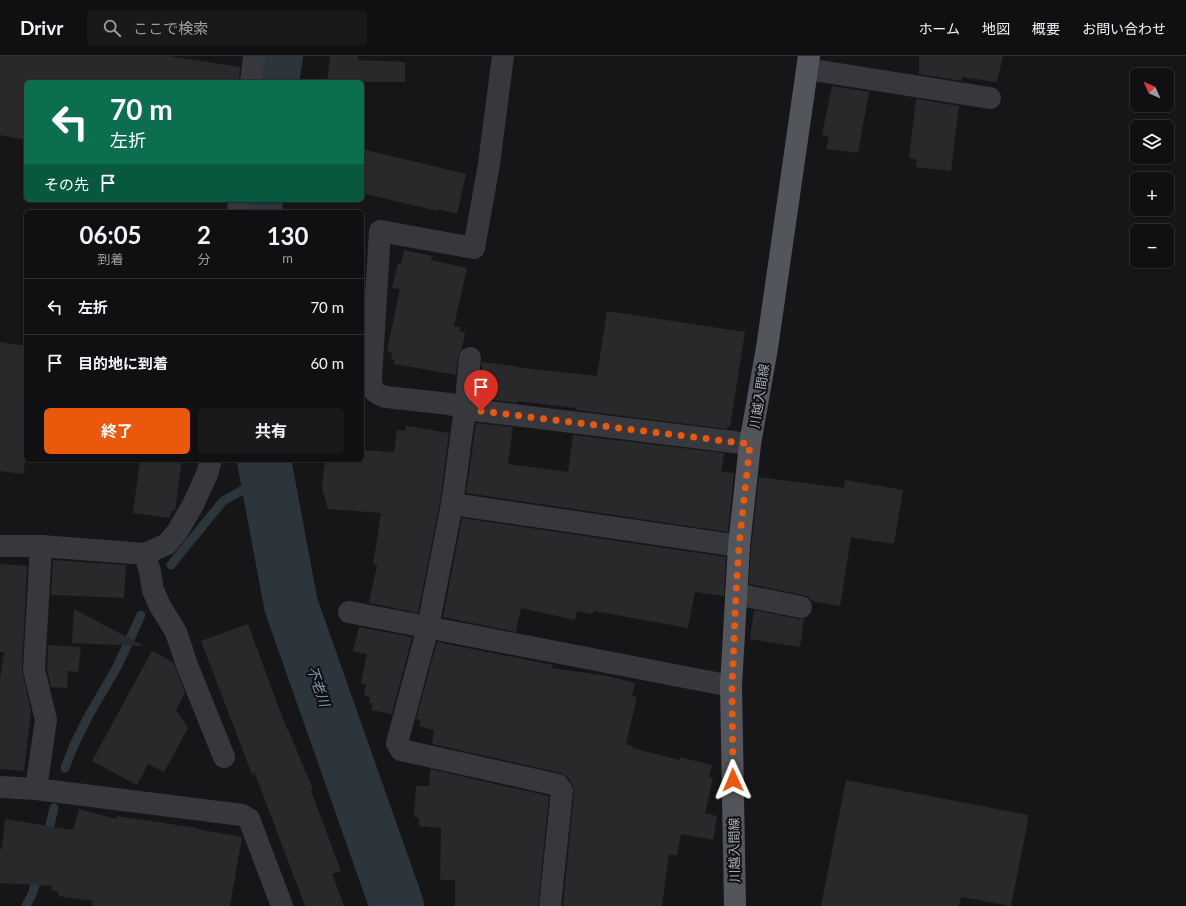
<!DOCTYPE html>
<html lang="ja">
<head>
<meta charset="utf-8">
<style>
  body { margin:0; font-family:Lato,"Noto Sans JP",sans-serif; background:#19191b; color:#f1f3f6; height:100vh; display:flex; flex-direction:column; font-size:15px; white-space:nowrap }
  * { box-sizing:border-box; margin:0 }
  p { font-size:13px; color:#9c9d9f }
  .icon { flex:none; width:22px; height:22px; fill:none; stroke:currentColor; stroke-width:2; stroke-linecap:round; stroke-linejoin:round }
  .map { position:relative; flex:1; overflow:hidden }
  .details { position:absolute; left:24px; top:154px; width:340px; height:252px; display:flex; flex-direction:column; background:#101012; border-radius:6px; box-shadow:0 1px 3px #0004,0 0 0 1px #303032 }
  .details>* { flex:none }
  .hud { position:absolute; left:24px; top:24px; width:340px; height:122px; border-radius:6px; box-shadow:0 1px 3px #0004,0 0 0 1px #303032; background:#0b6e4f; color:#fff; overflow:hidden }
  .needle { width:26px; rotate:315deg }
  .buttons { position:absolute; left:1130px; top:12px; display:grid; gap:8px }
  .buttons a { display:grid; place-items:center; width:44px; height:44px; border-radius:6px; background:#101012; box-shadow:0 1px 3px #0004,0 0 0 1px #303032; font-size:20px }
  .pin { position:absolute; display:grid; place-items:center; width:34px; height:34px; color:#fff; margin:-41px -17px; border-radius:50% 50% 50% 0; rotate:-45deg; box-shadow:0 0 4px #0007 }
  .pin .icon { rotate:45deg }
  .me { position:absolute; width:44px; margin:-22px; rotate:359deg; stroke-linejoin:round; filter:drop-shadow(0 0 3px #0008) }
  .turn { display:flex; align-items:center; gap:14px; height:84px; padding:0 20px; font-size:18px }
  .turn .icon { width:52px; height:52px; stroke-width:2.5 }
  .turn b { display:block; font-size:28px; line-height:34px }
  .then { display:flex; align-items:center; height:38px; padding:0 20px; background:#0003; gap:8px; font-size:15px }
  .eta { display:flex; justify-content:space-evenly; align-items:center; height:68px; text-align:center }
  .eta b { font-size:24px; font-weight:700; line-height:28px }
  .primary-button { display:flex; gap:8px; margin-top:auto; padding:8px 20px }
  .primary-button a { flex:1; height:46px; border-radius:6px; background:#ea580c; color:#fff; font-size:16px; font-weight:700; line-height:46px; text-align:center }
  .primary-button a+a { background:#19191b; color:#f1f3f6 }
  ul { padding:0; list-style:none }
  li { display:flex; align-items:center; gap:12px; height:56px; padding:0 20px; border-top:1px solid #303032 }
  li div { flex:1 }
  li b { display:block; font-size:15px }
  li em { font-style:normal }
  header { display:flex; align-items:center; gap:24px; box-sizing:border-box; height:56px; padding:0 20px; background:#101012; border-bottom:1px solid #303032 }
  header strong { font-size:19px }
  nav { display:flex; gap:22px; margin-inline-start:auto; font-size:14px }
  .search { width:280px; height:36px; background:#19191b; display:flex; align-items:center; gap:10px; box-sizing:border-box; padding:0 14px; border-radius:6px; color:#9c9d9f; font-size:15px }
  .map>svg:first-child { display:block }
  .lines { fill:none; stroke-linecap:round; stroke-linejoin:round }
  .stream { stroke:#2c353c; stroke-width:9 }
  .river { stroke:#2c353c; stroke-width:54 }
  .building { fill:#29292c }
  .minor { stroke:#37383d; stroke-width:22 }
  .major { stroke:#53555c; stroke-width:22 }
  .route { stroke:#ea580c; stroke-width:7; stroke-dasharray:0 12.6 }
  .labels { text-anchor:middle; dominant-baseline:central; stroke-width:4; stroke-linejoin:round; paint-order:stroke }
  .street-label { font-size:13px; fill:#a8adb8; stroke:#111113 }
  .water-label { font-size:14px; font-style:italic; fill:#7f9bb3; stroke:#111113 }
</style>
</head>
<body>
<header>
<strong>Drivr</strong>
<div class="search"><svg class="icon" aria-label="search" viewBox="0 0 24 24"><circle cx="10" cy="10" r="6"/><path d="M15 15l6 6"/></svg>ここで検索</div>
<nav><a>ホーム</a><a>地図</a><a>概要</a><a>お問い合わせ</a></nav>
</header>
<div class="map">
<svg width="1186" height="850" viewBox="0 0 1186 850">
  <rect width="100%" height="100%" fill="#161618"/>
  <g class="lines">
    <!-- stream -->
    <g class="stream">
      <path d="M171,509L223,445L266,421"/>
      <path d="M65,712L74,689L89,659L117,611L141,559"/>
      <path d="M47,782L54,752"/>
      <path d="M26,850L33,836L38,818"/>
    </g>
    <!-- river -->
    <g class="river">
      <path d="M272,26L276,0"/>
      <path d="M255,156L256,144"/>
      <path d="M264,404L291,549L397,850"/>
    </g>
  </g>
  <!-- building -->
  <g class="building">
    <path d="M0,0H168L240,11L239,26H26V84L0,79Z"/>
    <path d="M330,0H358V4L405,6V26H327Z"/>
    <path d="M919,0H1003L997,26L962,21V25L919,18Z"/>
    <path d="M832,30L869,36L858,97L826,93L829,81L822,79Z"/>
    <path d="M916,43L959,50L951,115L916,111L917,104L909,102Z"/>
    <path d="M362,93L466,118L457,158L438,153L437,155L362,137Z"/>
    <path d="M404,194L432,200L431,204L467,212L454,270L460,271L459,275L465,276L462,293L458,301L456,319L394,308L395,304L391,303L392,296L387,295L400,233L392,232L398,207L401,208Z"/>
    <path d="M607,255L745,276L730,371L727,370V373L576,354V352L517,345V347L479,342L482,306L515,310V311L597,320Z"/>
    <path d="M0,286L26,290V401L23,418L0,415Z"/>
    <path d="M476,367L513,371L508,408L568,416L573,379L724,397L721,416L734,417L728,476L466,437Z"/>
    <path d="M406,370L449,377L440,446L418,557L369,547L377,509L373,508L381,457L328,453L322,432L325,404H362V394L394,396L397,374L405,375Z"/>
    <path d="M140,404H182L175,454L171,455L170,462L133,457Z"/>
    <path d="M759,421L844,432L845,424L903,434L894,488L851,481L840,550L812,545L809,541L803,539L749,528L751,491Z"/>
    <path d="M462,462L726,501L724,540L695,536L688,572L594,555L593,558L577,555L575,564L521,552L516,576L443,561Z"/>
    <path d="M53,504L126,509L124,542L51,539Z"/>
    <path d="M0,508L27,510L22,614L31,656L24,715L0,713V623L4,596H0Z"/>
    <path d="M74,553L144,590L72,587Z"/>
    <path d="M754,554L799,563H804L800,591L750,583Z"/>
    <path d="M248,568L287,674L288,673L313,734L311,735L341,815L332,818L344,850H305L254,715L253,721L201,585Z"/>
    <path d="M359,571L412,581L392,658L371,654L373,647H369L370,641L364,639L366,628L361,627L367,598L353,595Z"/>
    <path d="M437,586L553,609L552,612L608,620L635,627L632,640L637,641L626,688L633,690L632,692L680,704V701L712,709L709,721L713,722L705,757L717,760L713,784L681,778L677,800L669,798L662,850H563L574,736L572,728L568,722L561,717L432,688L434,674L419,670L421,664L416,663Z"/>
    <path d="M48,589L81,591L78,616L68,615L67,632L51,631L47,613Z"/>
    <path d="M152,595L173,606L185,637L176,654L188,672L164,716L148,708L137,729L92,705Z"/>
    <path d="M430,713L549,740L538,850H455V824H440L441,772L419,770V762L414,761L416,730H429Z"/>
    <path d="M846,724L1028,759L1027,765H1028L1011,850L961,841L959,850H821Z"/>
    <path d="M79,753L116,763L117,760L197,772V773L242,781L230,850H92L93,845L58,840L59,836L51,834L52,830L0,827V793H2L5,763L73,774Z"/>
  </g>
  <g class="lines">
    <!-- minor -->
    <g class="minor">
      <path d="M807,13L990,42"/>
      <path d="M251,26L254,0"/>
      <path d="M238,156L239,144"/>
      <path d="M470,302L465,353L450,348L386,341C374,337 372,335 371,322L380,175L474,192L489,108L503,0"/>
      <path d="M452,448L739,490"/>
      <path d="M0,490H41L145,498L167,488L177,476L193,449L207,418L211,404"/>
      <path d="M145,498L150,516L153,534L160,550L176,576L187,609L224,701"/>
      <path d="M736,538L801,551"/>
      <path d="M349,556L731,630"/>
      <path d="M0,731L36,733L242,759L249,763L282,850"/>
      <path d="M36,733L46,664L34,614L41,490"/>
      <path d="M550,850L562,735L558,729L401,694L397,687L428,571L452,448L465,353L750,388"/>
    </g>
    <!-- major -->
    <path class="major" d="M735,850L731,630L739,490L750,388L767,292L809,0"/>
  </g>
  <g class="lines">
    <!-- route -->
    <path class="route" d="M481,355L750,388L739,490L736,538L732,630L733,724"/>
  </g>
  <g class="labels">
    <!-- street labels -->
    <g class="street-label">
      <text transform="translate(759 340) rotate(-81)">川越入間線</text>
      <text transform="translate(734 794) rotate(-91)">川越入間線</text>
    </g>
    <!-- water labels -->
    <g class="water-label">
      <text transform="translate(319 630) rotate(71)">不老川</text>
    </g>
  </g>
</svg>
<div class="buttons">
<a><svg class="needle" viewBox="-14 -14 28 28"><path d="M0-13l5 13h-10z" fill="#e53935"/><path d="M0 13l5-13h-10z" fill="#9c9d9f"/></svg></a>
<a><svg class="icon" aria-label="layers" viewBox="0 0 24 24"><path d="M12 4l9 5-9 5-9-5zM3 14l9 5 9-5"/></svg></a>
<a>+</a>
<a>−</a>
</div>
<div class="pin" style="left:481px;top:355px;background:#d93025"><svg class="icon" aria-label="arrive" viewBox="0 0 24 24"><path d="M6 21V4h12l-3 4 3 4H6"/></svg></div>
<svg class="me" style="left:733px;top:724px" viewBox="-20 -20 40 40"><path d="M0-17L14 15 0 8-14 15z" fill="#ea580c" stroke="#fff" stroke-width="4"/></svg>
<div class="hud">
<div class="turn"><svg class="icon" aria-label="left" viewBox="0 0 24 24"><path d="M17 20v-9H6M10 6l-5 5 5 5"/></svg><div><b>70 m</b>左折</div></div>
<div class="then">その先<svg class="icon" aria-label="arrive" viewBox="0 0 24 24"><path d="M6 21V4h12l-3 4 3 4H6"/></svg></div>
</div>
<section class="details">
<div class="eta">
<div><b>06:05</b><p>到着</p></div>
<div><b>2</b><p>分</p></div>
<div><b>130</b><p>m</p></div>
</div>
<ul>
<li><svg class="icon" aria-label="left" viewBox="0 0 24 24"><path d="M17 20v-9H6M10 6l-5 5 5 5"/></svg><div><b>左折</b></div><em>70 m</em></li>
<li><svg class="icon" aria-label="arrive" viewBox="0 0 24 24"><path d="M6 21V4h12l-3 4 3 4H6"/></svg><div><b>目的地に到着</b></div><em>60 m</em></li>
</ul>
<div class="primary-button"><a>終了</a><a>共有</a></div>
</section>
</div>
</body>
</html>
